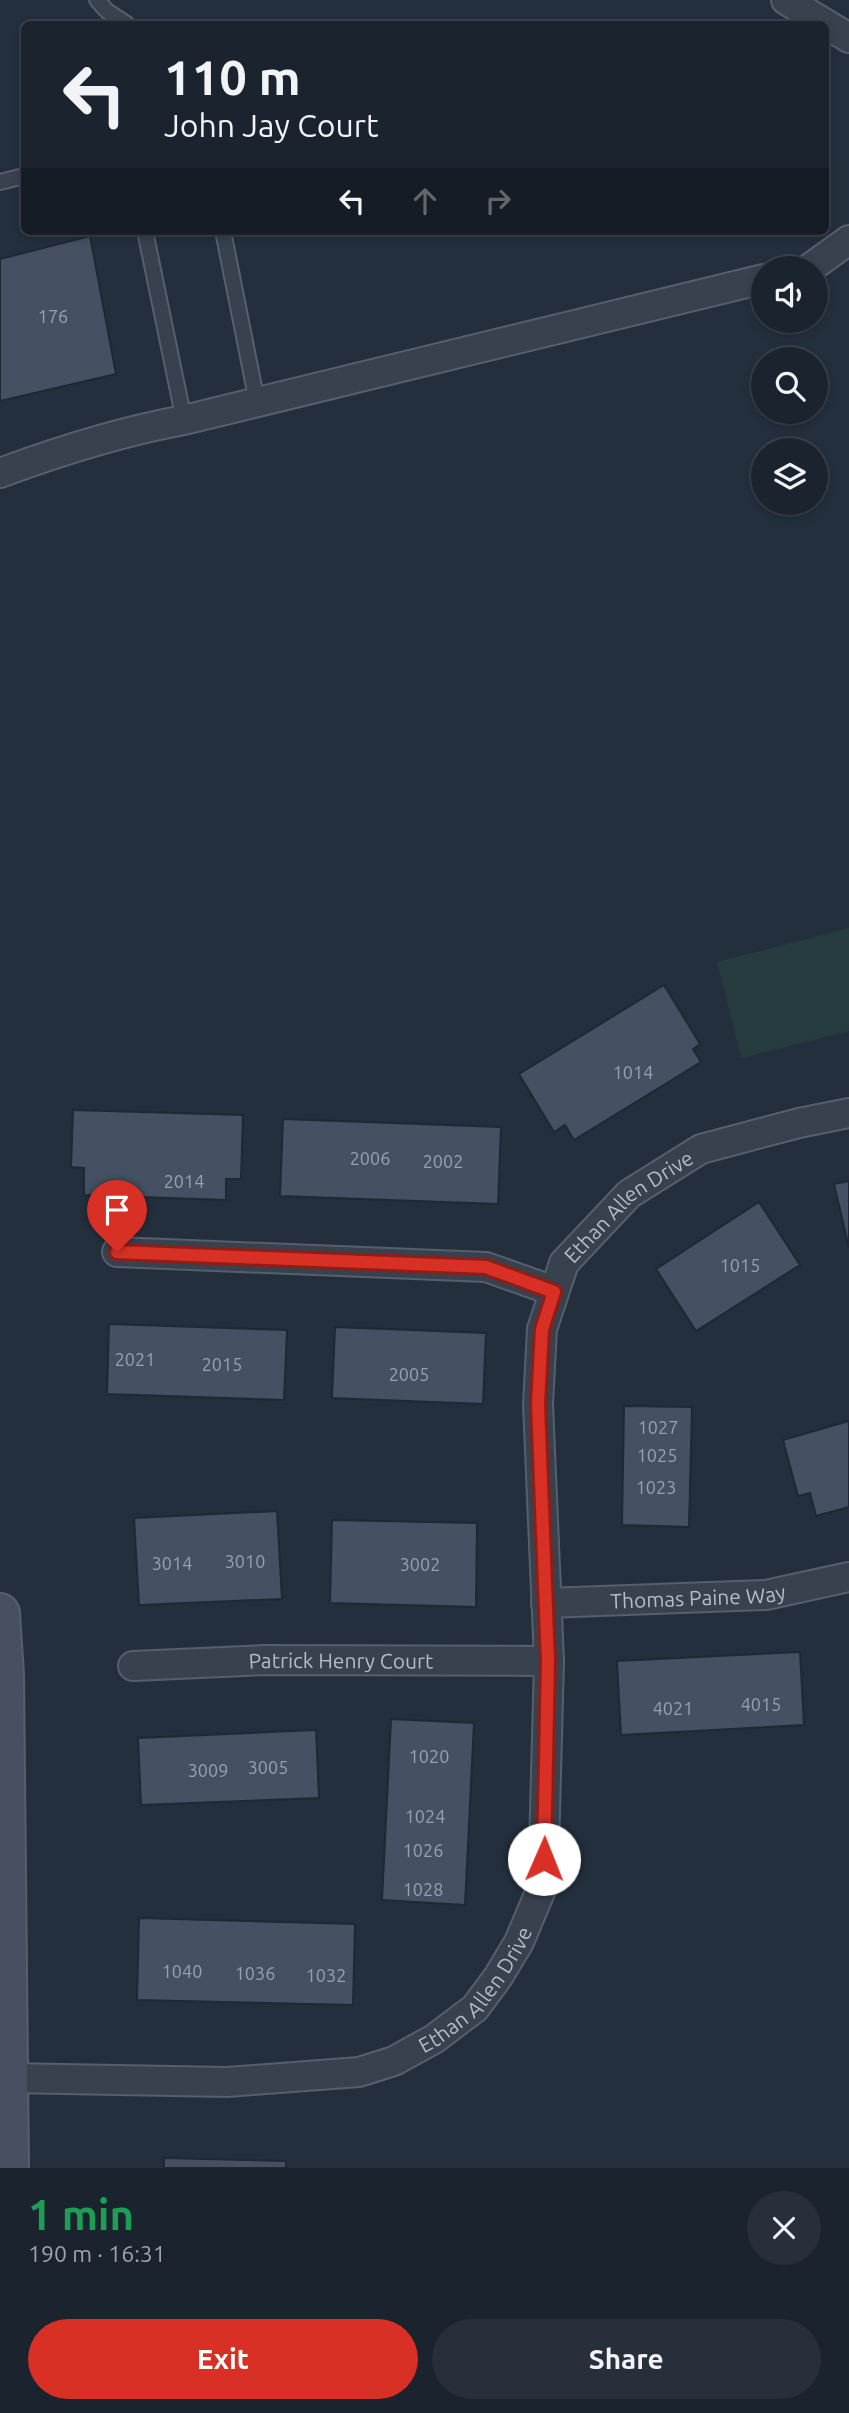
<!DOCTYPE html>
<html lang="en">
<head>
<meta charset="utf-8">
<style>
  body { margin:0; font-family:Ubuntu,sans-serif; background:#282f3a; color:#f1f3f6; height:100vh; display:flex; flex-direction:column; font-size:26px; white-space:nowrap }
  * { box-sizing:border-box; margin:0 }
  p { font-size:23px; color:#a0a4aa }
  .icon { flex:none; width:38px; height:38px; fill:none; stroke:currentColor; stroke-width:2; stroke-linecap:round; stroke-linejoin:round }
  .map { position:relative; height:2168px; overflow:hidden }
  .details { display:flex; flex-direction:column; background:#1b232e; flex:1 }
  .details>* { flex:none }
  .guide { position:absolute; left:21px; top:21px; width:808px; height:214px; border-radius:10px; box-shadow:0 4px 10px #0003,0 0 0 2px #39404a; background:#1b232e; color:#f1f3f6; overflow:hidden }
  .buttons { position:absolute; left:751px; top:256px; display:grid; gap:14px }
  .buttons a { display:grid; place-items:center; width:77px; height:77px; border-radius:50%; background:#1b232e; box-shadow:0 4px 10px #0003,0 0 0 2px #39404a; font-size:35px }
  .pin { position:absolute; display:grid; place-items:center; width:60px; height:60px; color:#fff; margin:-72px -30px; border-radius:50% 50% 50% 0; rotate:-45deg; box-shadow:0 0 7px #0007 }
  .pin .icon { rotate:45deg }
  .me { position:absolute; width:77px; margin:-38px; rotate:1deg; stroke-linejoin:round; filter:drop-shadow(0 0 5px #0008) }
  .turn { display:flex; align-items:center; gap:24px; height:147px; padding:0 28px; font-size:32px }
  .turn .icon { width:91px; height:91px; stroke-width:2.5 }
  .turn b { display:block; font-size:49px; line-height:60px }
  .lanes { display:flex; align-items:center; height:66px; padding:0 28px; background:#0003; justify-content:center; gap:35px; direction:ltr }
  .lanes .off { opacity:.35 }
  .round { display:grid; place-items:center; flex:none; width:74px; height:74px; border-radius:37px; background:#282f3a }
  .headline { display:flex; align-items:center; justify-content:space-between; height:119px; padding:0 28px }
  h1 { font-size:42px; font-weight:700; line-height:52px; color:#1e9e55 }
  .button { display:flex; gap:14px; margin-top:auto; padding:14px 28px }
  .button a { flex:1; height:80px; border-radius:42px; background:#d93025; color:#fff; font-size:28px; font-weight:700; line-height:80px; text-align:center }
  .button a+a { background:#282f3a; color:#f1f3f6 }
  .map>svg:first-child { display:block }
  .green { fill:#263c3f }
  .building { fill:#455162; stroke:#1f2835; stroke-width:2 }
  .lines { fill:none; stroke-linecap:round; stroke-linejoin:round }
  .lane-casing { stroke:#565f6c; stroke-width:18 }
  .street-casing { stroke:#565f6c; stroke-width:32 }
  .secondary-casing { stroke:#565f6c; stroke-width:42 }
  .lane { stroke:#38414e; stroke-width:14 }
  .street { stroke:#38414e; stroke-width:28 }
  .secondary { stroke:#465061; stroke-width:38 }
  .route-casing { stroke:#8d1f18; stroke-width:18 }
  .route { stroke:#d93025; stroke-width:12 }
  .labels { text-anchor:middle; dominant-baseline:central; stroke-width:7; stroke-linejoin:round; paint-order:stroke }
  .number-label { font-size:18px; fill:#98a1af }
  .street-label { font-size:21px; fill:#b4bcc9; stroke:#1d2633 }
</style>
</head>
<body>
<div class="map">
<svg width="849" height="2168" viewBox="0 0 849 2168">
  <rect width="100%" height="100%" fill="#242f3e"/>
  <!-- green -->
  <path class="green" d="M849,928V1031L741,1058L717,962Z"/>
  <!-- building -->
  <g class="building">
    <path d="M90,236L116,374L0,401V259Z"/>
    <path d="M664,985L700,1044L693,1049L701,1062L574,1140L565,1125L554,1132L519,1074Z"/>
    <path d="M73,1110L243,1115L241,1179H226V1200L84,1195V1168L71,1167Z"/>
    <path d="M283,1119L501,1127L498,1204L280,1196Z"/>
    <path d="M849,1181V1248L834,1184Z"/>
    <path d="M759,1202L800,1265L696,1331L656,1269Z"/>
    <path d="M109,1324L287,1330L284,1400L107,1394Z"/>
    <path d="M335,1327L486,1333L483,1404L332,1398Z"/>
    <path d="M624,1406L692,1407L689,1527L622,1525Z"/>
    <path d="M849,1421V1507L816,1516L810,1493L798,1496L783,1440Z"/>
    <path d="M277,1511L282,1599L139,1605L134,1518Z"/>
    <path d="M332,1520L477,1523L476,1607L330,1603Z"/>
    <path d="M800,1652L804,1725L621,1735L617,1661Z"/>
    <path d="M391,1719L474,1723L465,1905L382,1900Z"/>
    <path d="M316,1730L319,1798L141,1805L138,1738Z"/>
    <path d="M139,1918L355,1924L353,2005L137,2000Z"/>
    <path d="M164,2158L286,2161V2168H164Z"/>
  </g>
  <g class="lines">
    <defs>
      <g id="lane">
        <path d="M97,0L107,11L127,24"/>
        <path d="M0,182L24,176"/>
        <path d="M145,231L184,420"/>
        <path d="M223,231L257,402"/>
      </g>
      <g id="street">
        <path d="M786,0L849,38"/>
        <path d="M810,268L849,240"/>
        <path d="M0,473C62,450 119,432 184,420L763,279"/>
        <path d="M117,1252L486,1267L554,1291"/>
        <path id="s1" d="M546,1603L766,1595L849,1577"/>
        <path id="s2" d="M133,1666L265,1660L549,1661"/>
        <path id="s3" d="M8,2078L227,2082L359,2072L394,2061L434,2039L475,2008L498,1977L519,1942L543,1885L549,1661L538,1404L542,1329L564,1263L629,1194L701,1149L799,1123L849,1113"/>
      </g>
      <path id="secondary" d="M0,1613L4,1675L9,2168"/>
    </defs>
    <!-- lane casing -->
    <use href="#lane" class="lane-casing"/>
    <!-- street casing -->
    <use href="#street" class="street-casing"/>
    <!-- secondary casing -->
    <use href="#secondary" class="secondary-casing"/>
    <!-- lane -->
    <use href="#lane" class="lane"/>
    <!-- street -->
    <use href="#street" class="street"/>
    <!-- secondary -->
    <use href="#secondary" class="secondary"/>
  </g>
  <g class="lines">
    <defs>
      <path id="route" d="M117,1252L486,1267L554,1292L542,1329L538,1404L548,1661L544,1859"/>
    </defs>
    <!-- route casing -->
    <use href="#route" class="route-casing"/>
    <!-- route -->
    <use href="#route" class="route"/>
  </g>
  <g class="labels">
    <!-- number labels -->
    <g class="number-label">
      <text x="53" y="316">176</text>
      <text x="633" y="1072">1014</text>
      <text x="370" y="1158">2006</text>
      <text x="443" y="1161">2002</text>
      <text x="184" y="1181">2014</text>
      <text x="740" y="1265">1015</text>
      <text x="135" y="1359">2021</text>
      <text x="222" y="1364">2015</text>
      <text x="409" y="1374">2005</text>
      <text x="658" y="1427">1027</text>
      <text x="657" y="1455">1025</text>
      <text x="656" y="1487">1023</text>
      <text x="245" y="1561">3010</text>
      <text x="172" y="1563">3014</text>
      <text x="420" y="1564">3002</text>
      <text x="761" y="1704">4015</text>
      <text x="673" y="1708">4021</text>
      <text x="429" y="1756">1020</text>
      <text x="268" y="1767">3005</text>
      <text x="208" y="1770">3009</text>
      <text x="425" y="1816">1024</text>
      <text x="423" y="1850">1026</text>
      <text x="423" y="1889">1028</text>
      <text x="182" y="1971">1040</text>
      <text x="255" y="1973">1036</text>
      <text x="326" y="1975">1032</text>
    </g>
    <!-- street labels -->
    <g class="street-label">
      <text stroke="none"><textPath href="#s3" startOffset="1339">Ethan Allen Drive</textPath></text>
      <text stroke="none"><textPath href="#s1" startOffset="152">Thomas Paine Way</textPath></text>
      <text stroke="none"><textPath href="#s2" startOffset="208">Patrick Henry Court</textPath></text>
      <text stroke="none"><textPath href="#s3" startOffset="499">Ethan Allen Drive</textPath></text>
    </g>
  </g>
</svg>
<div class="buttons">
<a><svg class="icon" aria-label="sound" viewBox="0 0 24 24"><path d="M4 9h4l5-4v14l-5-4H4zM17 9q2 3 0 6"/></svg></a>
<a><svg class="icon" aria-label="search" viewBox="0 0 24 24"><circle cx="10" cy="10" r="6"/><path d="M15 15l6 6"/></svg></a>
<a><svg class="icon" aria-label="layers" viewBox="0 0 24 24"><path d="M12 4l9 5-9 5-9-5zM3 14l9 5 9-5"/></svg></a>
</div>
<div class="pin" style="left:117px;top:1252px;background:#d93025"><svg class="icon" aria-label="arrive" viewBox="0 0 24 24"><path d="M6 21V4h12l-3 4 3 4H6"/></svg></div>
<svg class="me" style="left:544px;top:1859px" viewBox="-20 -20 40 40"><circle r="19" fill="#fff"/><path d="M0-13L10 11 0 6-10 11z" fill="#d93025"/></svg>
<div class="guide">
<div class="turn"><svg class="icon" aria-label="left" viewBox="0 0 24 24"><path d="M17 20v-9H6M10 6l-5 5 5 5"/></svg><div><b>110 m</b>John Jay Court</div></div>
<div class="lanes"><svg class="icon" aria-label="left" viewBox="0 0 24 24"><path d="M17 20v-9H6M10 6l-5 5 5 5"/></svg><svg class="icon off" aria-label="ahead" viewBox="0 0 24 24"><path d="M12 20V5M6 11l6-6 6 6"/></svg><svg class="icon off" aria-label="right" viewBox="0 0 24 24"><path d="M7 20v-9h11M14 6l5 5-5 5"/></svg></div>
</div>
</div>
<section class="details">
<div class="headline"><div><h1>1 min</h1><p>190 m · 16:31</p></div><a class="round"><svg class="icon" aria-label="close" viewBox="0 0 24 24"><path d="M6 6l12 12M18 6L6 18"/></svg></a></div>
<div class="button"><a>Exit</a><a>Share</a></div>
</section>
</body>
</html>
